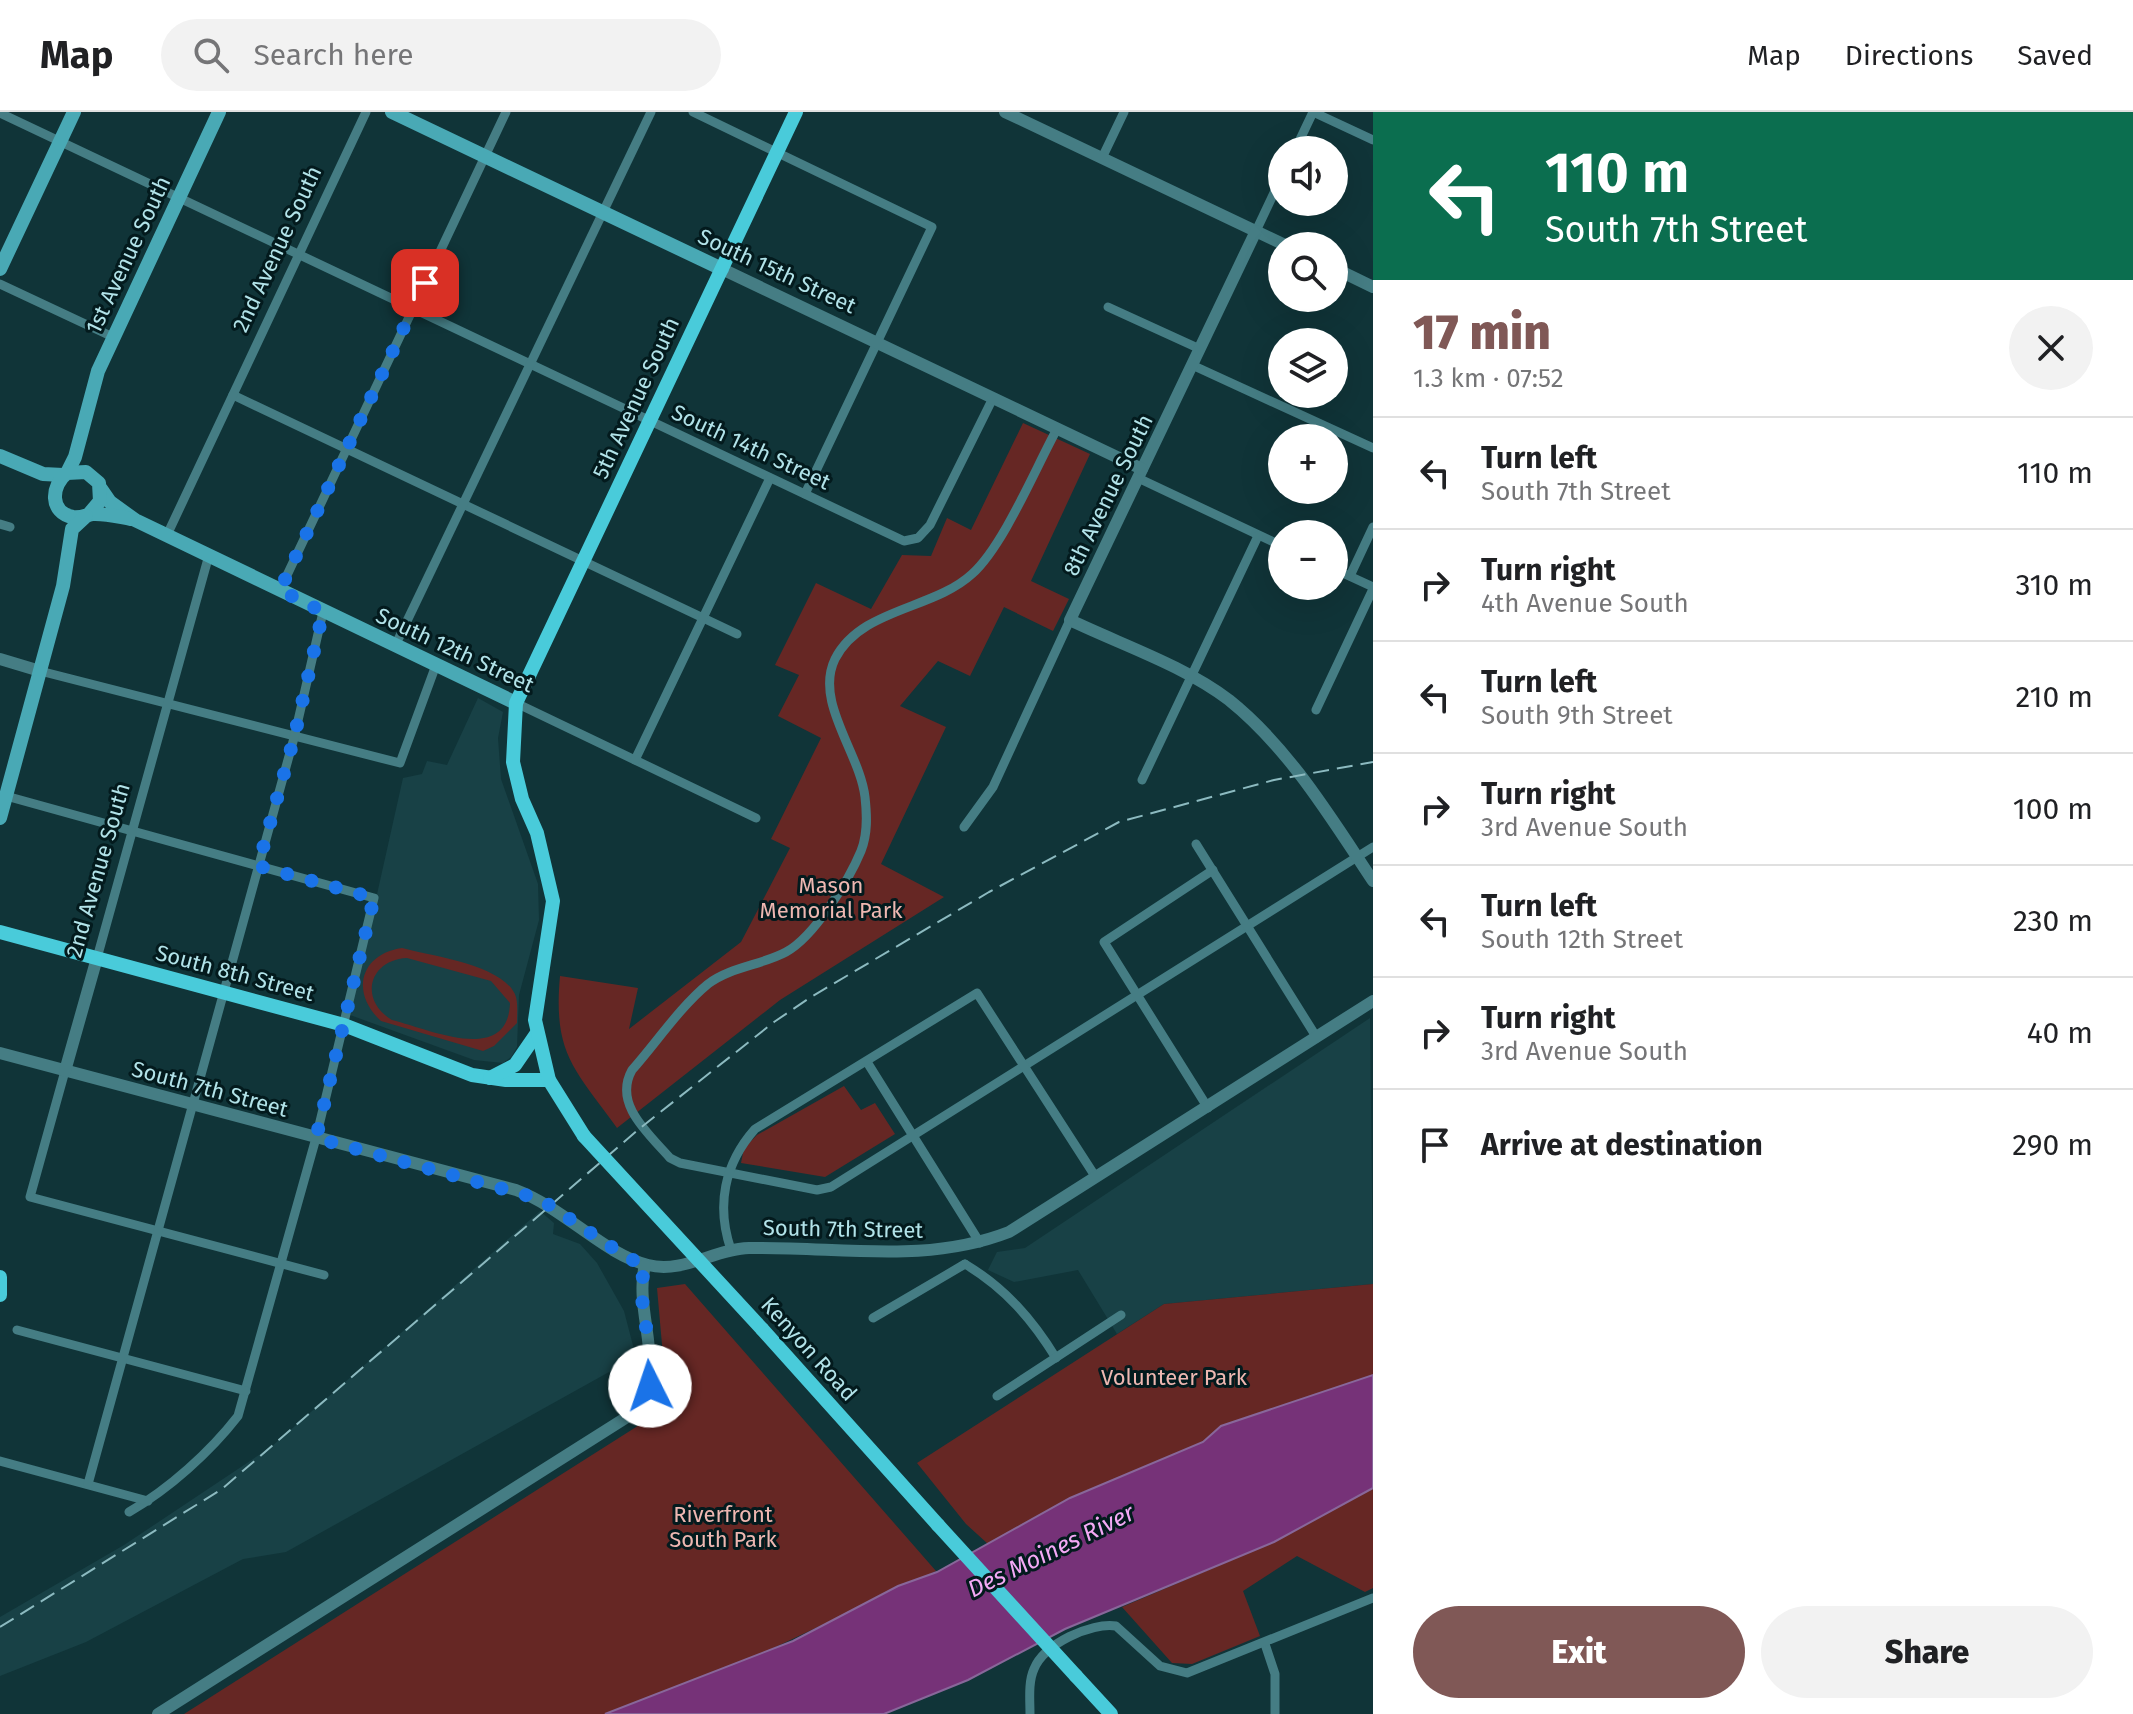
<!DOCTYPE html>
<html lang="en">
<head>
<meta charset="utf-8">
<style>
  body { margin:0; font-family:"Fira Sans",sans-serif; background:#f2f2f2; color:#202124; height:100vh; display:flex; flex-direction:column; font-size:30px; white-space:nowrap }
  * { box-sizing:border-box; margin:0 }
  p { font-size:26px; color:#757577 }
  .icon { flex:none; width:44px; height:44px; fill:none; stroke:currentColor; stroke-width:2; stroke-linecap:round; stroke-linejoin:round }
  .map { position:relative; flex:1; overflow:hidden }
  .panel { display:flex; flex-direction:column; background:#fff; width:760px }
  .panel>* { flex:none }
  .hud { background:#0b6e4f; color:#fff; overflow:hidden }
  .controls { position:absolute; left:1268px; top:24px; display:grid; gap:16px }
  .controls a { display:grid; place-items:center; width:80px; height:80px; border-radius:50%; background:#fff; box-shadow:0 8px 32px #0002; font-size:40px }
  .pin { position:absolute; display:grid; place-items:center; width:68px; height:68px; color:#fff; margin:-34px; border-radius:16px; box-shadow:0 4px 12px #0006 }
  .me { position:absolute; width:88px; margin:-44px; rotate:356deg; stroke-linejoin:round; filter:drop-shadow(0 0 6px #0008) }
  .turn { display:flex; align-items:center; gap:28px; height:168px; padding:0 40px; font-size:36px }
  .turn .icon { width:104px; height:104px; stroke-width:2.5 }
  .turn b { display:block; font-size:56px; line-height:68px }
  .round { display:grid; place-items:center; flex:none; width:84px; height:84px; border-radius:42px; background:#f2f2f2 }
  .head { display:flex; align-items:center; justify-content:space-between; height:136px; padding:0 40px }
  h1 { font-size:48px; font-weight:800; line-height:60px; color:#805856 }
  .action { display:flex; gap:16px; margin-top:auto; padding:16px 40px }
  .action a { flex:1; height:92px; border-radius:48px; background:#805856; color:#fff; font-size:32px; font-weight:800; line-height:92px; text-align:center }
  .action a+a { background:#f2f2f2; color:#202124 }
  ul { padding:0; list-style:none }
  li { display:flex; align-items:center; gap:24px; height:112px; padding:0 40px; border-top:2px solid #e0e0e0 }
  li div { flex:1 }
  li b { display:block; font-size:30px }
  li em { font-style:normal }
  header { display:flex; align-items:center; gap:48px; box-sizing:border-box; height:112px; padding:0 40px; background:#fff; border-bottom:2px solid #e0e0e0 }
  header strong { font-size:38px }
  nav { display:flex; gap:44px; margin-inline-start:auto; font-size:28px }
  .search { width:560px; height:72px; background:#f2f2f2; display:flex; align-items:center; gap:20px; box-sizing:border-box; padding:0 28px; border-radius:44px; color:#757577; font-size:30px }
  main { display:flex; flex:1; min-height:0 }
  .map>svg:first-child { display:block }
  .built { fill:#184146 }
  .green { fill:#662724; fill-rule:evenodd }
  .water { fill:#763278; stroke:#88679a; stroke-width:2 }
  .lines { fill:none; stroke-linecap:round; stroke-linejoin:round }
  .minor { stroke:#457d84; stroke-width:9 }
  .tertiary { stroke:#457d84; stroke-width:12 }
  .secondary { stroke:#49a9b5; stroke-width:14 }
  .primary { stroke:#49cbda; stroke-width:14 }
  .rail { stroke:#8cbac0; stroke-width:2; stroke-dasharray:16 8; stroke-linecap:butt }
  .primary-bridge { stroke:#49cbda; stroke-width:14 }
  .route { stroke:#1a73e8; stroke-width:14; stroke-dasharray:0 25.2 }
  .labels { text-anchor:middle; dominant-baseline:central; stroke-width:6; stroke-linejoin:round; paint-order:stroke }
  .street-label { font-size:22px; fill:#b2e3e9; stroke:#031a1d }
  .park-label { font-size:22px; fill:#eeb7b1; stroke:#031a1d }
  .water-label { font-size:24px; font-style:italic; fill:#f3a9f5; stroke:#031a1d }
</style>
</head>
<body>
<header>
<strong>Map</strong>
<div class="search"><svg class="icon" aria-label="search" viewBox="0 0 24 24"><circle cx="10" cy="10" r="6"/><path d="M15 15l6 6"/></svg>Search here</div>
<nav><a>Map</a><a>Directions</a><a>Saved</a></nav>
</header>
<main>
<div class="map">
<svg width="1373" height="1602" viewBox="0 0 1373 1602">
  <rect width="100%" height="100%" fill="#103438"/>
  <!-- built -->
  <g class="built">
    <path d="M478,586L503,600L498,626L501,667L538,772L539,808L519,883L517,935L511,945L503,951L474,948L350,903L403,666L422,662L427,649L447,653Z"/>
    <path d="M1370,906L1373,1172L1164,1192L1117,1222L1078,1158L1014,1170L988,1158L997,1140L1025,1136Z"/>
    <path d="M540,1099L554,1111L553,1122L580,1132L597,1151L624,1199L636,1245L286,1440L243,1447L86,1530L0,1564V1505L124,1433L271,1335Z"/>
  </g>
  <!-- green -->
  <g class="green">
    <path d="M1023,311L1090,342L1031,469L1069,487L1053,519L1004,495L970,564L938,549L900,594L946,615L881,752L944,785L780,888L617,1016C574,956 553,942 560,864L638,876L629,917L741,830L790,736L771,727L821,626L778,604L799,563L775,553L816,471L871,497L902,443L931,444L947,406L971,418Z"/>
    <path d="M402,836C431,844 506,853 516,885C518,893 517,903 517,911L494,934L483,939L381,909C350,881 360,842 402,836ZM407,846L491,869L510,891C508,954 429,917 392,908C359,889 368,848 407,846Z"/>
    <path d="M844,974L861,998L875,991L895,1022L825,1065L741,1051L744,1036L757,1023Z"/>
    <path d="M685,1172L936,1459L765,1540L614,1602H184L644,1310L666,1278L657,1176Z"/>
    <path d="M1373,1172V1263L1221,1314L1203,1330L1070,1386L988,1432L966,1412L917,1351L1164,1192Z"/>
    <path d="M1373,1376V1476L1365,1480L1297,1444L1243,1479L1260,1524L1192,1552L1172,1551L1122,1495L1274,1430Z"/>
  </g>
  <!-- water -->
  <path class="water" d="M1373,1263V1376L1274,1430L1065,1517L968,1568L884,1602H605L793,1529L898,1474L937,1460L1070,1386L1203,1330L1221,1314Z"/>
  <g class="lines">
    <!-- minor -->
    <g class="minor">
      <path d="M693,0L932,115L805,382"/>
      <path d="M1313,0L1373,28"/>
      <path d="M0,1L904,429L918,426L930,413L993,286"/>
      <path d="M1295,38L1313,0"/>
      <path d="M1102,46L1124,0"/>
      <path d="M1256,119L1282,64"/>
      <path d="M0,172L113,225"/>
      <path d="M1108,195L1200,237"/>
      <path d="M1192,253L1373,336"/>
      <path d="M233,283L737,522"/>
      <path d="M1057,317C1035,357 1004,433 972,462C933,498 861,496 835,547C814,590 860,641 865,685C867,703 868,722 861,739C849,768 814,825 786,840C762,853 730,855 708,872C680,895 656,931 632,958C613,992 648,1021 670,1046L680,1051L817,1078L831,1075L1373,735"/>
      <path d="M1138,366L1282,434"/>
      <path d="M0,412L10,415"/>
      <path d="M167,423L366,0"/>
      <path d="M1334,457L1373,475"/>
      <path d="M1350,464L1373,415"/>
      <path d="M280,478L506,0"/>
      <path d="M395,534L651,0"/>
      <path d="M40,559L400,651L436,553"/>
      <path d="M516,591L756,706"/>
      <path d="M1316,598L1373,477"/>
      <path d="M635,648L770,366"/>
      <path d="M1142,668L1258,424"/>
      <path d="M6,684L374,786L316,1026L238,1304C210,1340 169,1377 129,1400"/>
      <path d="M964,715L993,675L1070,508"/>
      <path d="M1196,732L1317,926"/>
      <path d="M97,846L209,443"/>
      <path d="M867,950L980,1131"/>
      <path d="M65,959L30,1085L324,1163"/>
      <path d="M1208,996L1104,830L1213,758"/>
      <path d="M731,1138C716,1094 724,1052 755,1017L977,881L1095,1064"/>
      <path d="M965,1152C1005,1176 1032,1207 1056,1246"/>
      <path d="M873,1206L965,1152"/>
      <path d="M17,1218L246,1279"/>
      <path d="M997,1284L1121,1203"/>
      <path d="M0,1349L148,1389"/>
      <path d="M88,1372L294,626L323,500"/>
      <path d="M1265,1532L1275,1562V1602"/>
      <path d="M1030,1602C1030,1588 1028,1570 1034,1557C1044,1532 1091,1510 1116,1514L1160,1554L1187,1561L1373,1486"/>
    </g>
    <!-- tertiary -->
    <g class="tertiary">
      <path d="M1005,0L1287,134"/>
      <path d="M1256,119L1070,508C1122,533 1183,553 1229,588C1289,636 1331,706 1373,769"/>
      <path d="M1334,156L1373,175"/>
      <path d="M722,157L1142,357"/>
      <path d="M0,547L40,559"/>
      <path d="M0,941L516,1078C564,1096 605,1143 648,1153C683,1162 714,1137 749,1136C838,1134 924,1153 1009,1120L1373,889"/>
      <path d="M65,959L97,846"/>
      <path d="M158,1602L635,1300C669,1257 633,1202 645,1153"/>
    </g>
    <!-- secondary -->
    <g class="secondary">
      <path d="M392,0L722,157"/>
      <path d="M0,157L74,0"/>
      <path d="M0,344L43,362L63,363"/>
      <path d="M67,361L75,345L98,259L219,0"/>
      <path d="M101,377L110,390L135,408L516,591"/>
      <path d="M89,402L100,389L99,371L86,360L67,361C51,373 49,401 73,405C81,406 86,403 92,402C105,401 119,405 131,407"/>
      <path d="M0,706L63,474L72,417L86,404"/>
    </g>
    <!-- primary -->
    <g class="primary">
      <path d="M0,820L344,913L472,963L506,968H549"/>
      <path d="M490,966L515,953L537,921"/>
      <path d="M584,1024L549,968L535,908L553,789L537,721L522,687L513,650L516,591L796,0"/>
      <path d="M0,1165V1183"/>
      <path d="M762,1217L938,1413"/>
      <path d="M1076,1564L1111,1602"/>
    </g>
    <!-- rail -->
    <path class="rail" d="M0,1515L222,1377L639,1017L774,910L811,885L989,780L1119,710L1274,668L1373,650"/>
    <!-- primary-bridge -->
    <g class="primary-bridge">
      <path d="M584,1024L762,1217"/>
      <path d="M938,1413L1076,1564"/>
    </g>
  </g>
  <g class="lines">
    <!-- route -->
    <path class="route" d="M425,171L280,478L323,500L294,626L258,754L374,786L316,1026L540,1087L628,1146L645,1153C634,1197 657,1234 650,1274"/>
  </g>
  <g class="labels">
    <!-- street labels -->
    <g class="street-label">
      <text transform="translate(277 137) rotate(-65)">2nd Avenue South</text>
      <text transform="translate(128 143) rotate(-65)">1st Avenue South</text>
      <text transform="translate(777 159) rotate(25)">South 15th Street</text>
      <text transform="translate(636 286) rotate(-65)">5th Avenue South</text>
      <text transform="translate(751 335) rotate(25)">South 14th Street</text>
      <text transform="translate(1108 383) rotate(-64)">8th Avenue South</text>
      <text transform="translate(455 538) rotate(25)">South 12th Street</text>
      <text transform="translate(98 758) rotate(-74)">2nd Avenue South</text>
      <text transform="translate(235 861) rotate(15)">South 8th Street</text>
      <text transform="translate(210 977) rotate(15)">South 7th Street</text>
      <text transform="translate(843 1117) rotate(1)">South 7th Street</text>
      <text transform="translate(809 1237) rotate(48)">Kenyon Road</text>
    </g>
    <!-- park labels -->
    <g class="park-label">
      <text x="831" y="773">Mason<tspan x="831" dy="25">Memorial Park</tspan></text>
      <text x="1174" y="1265">Volunteer Park</text>
      <text x="723" y="1402">Riverfront<tspan x="723" dy="25">South Park</tspan></text>
    </g>
    <!-- water labels -->
    <g class="water-label">
      <text transform="translate(1051 1439) rotate(-26)">Des Moines River</text>
    </g>
  </g>
</svg>
<div class="controls">
<a><svg class="icon" aria-label="sound" viewBox="0 0 24 24"><path d="M4 9h4l5-4v14l-5-4H4zM17 9q2 3 0 6"/></svg></a>
<a><svg class="icon" aria-label="search" viewBox="0 0 24 24"><circle cx="10" cy="10" r="6"/><path d="M15 15l6 6"/></svg></a>
<a><svg class="icon" aria-label="layers" viewBox="0 0 24 24"><path d="M12 4l9 5-9 5-9-5zM3 14l9 5 9-5"/></svg></a>
<a>+</a>
<a>−</a>
</div>
<div class="pin" style="left:425px;top:171px;background:#d93025"><svg class="icon" aria-label="arrive" viewBox="0 0 24 24"><path d="M6 21V4h12l-3 4 3 4H6"/></svg></div>
<svg class="me" style="left:650px;top:1274px" viewBox="-20 -20 40 40"><circle r="19" fill="#fff"/><path d="M0-13L10 11 0 6-10 11z" fill="#1a73e8"/></svg>
</div>
<section class="panel">
<div class="hud">
<div class="turn"><svg class="icon" aria-label="left" viewBox="0 0 24 24"><path d="M17 20v-9H6M10 6l-5 5 5 5"/></svg><div><b>110 m</b>South 7th Street</div></div>
</div>
<div class="head"><div><h1>17 min</h1><p>1.3 km · 07:52</p></div><a class="round"><svg class="icon" aria-label="close" viewBox="0 0 24 24"><path d="M6 6l12 12M18 6L6 18"/></svg></a></div>
<ul>
<li><svg class="icon" aria-label="left" viewBox="0 0 24 24"><path d="M17 20v-9H6M10 6l-5 5 5 5"/></svg><div><b>Turn left</b><p>South 7th Street</p></div><em>110 m</em></li>
<li><svg class="icon" aria-label="right" viewBox="0 0 24 24"><path d="M7 20v-9h11M14 6l5 5-5 5"/></svg><div><b>Turn right</b><p>4th Avenue South</p></div><em>310 m</em></li>
<li><svg class="icon" aria-label="left" viewBox="0 0 24 24"><path d="M17 20v-9H6M10 6l-5 5 5 5"/></svg><div><b>Turn left</b><p>South 9th Street</p></div><em>210 m</em></li>
<li><svg class="icon" aria-label="right" viewBox="0 0 24 24"><path d="M7 20v-9h11M14 6l5 5-5 5"/></svg><div><b>Turn right</b><p>3rd Avenue South</p></div><em>100 m</em></li>
<li><svg class="icon" aria-label="left" viewBox="0 0 24 24"><path d="M17 20v-9H6M10 6l-5 5 5 5"/></svg><div><b>Turn left</b><p>South 12th Street</p></div><em>230 m</em></li>
<li><svg class="icon" aria-label="right" viewBox="0 0 24 24"><path d="M7 20v-9h11M14 6l5 5-5 5"/></svg><div><b>Turn right</b><p>3rd Avenue South</p></div><em>40 m</em></li>
<li><svg class="icon" aria-label="arrive" viewBox="0 0 24 24"><path d="M6 21V4h12l-3 4 3 4H6"/></svg><div><b>Arrive at destination</b></div><em>290 m</em></li>
</ul>
<div class="action"><a>Exit</a><a>Share</a></div>
</section>
</main>
</body>
</html>
